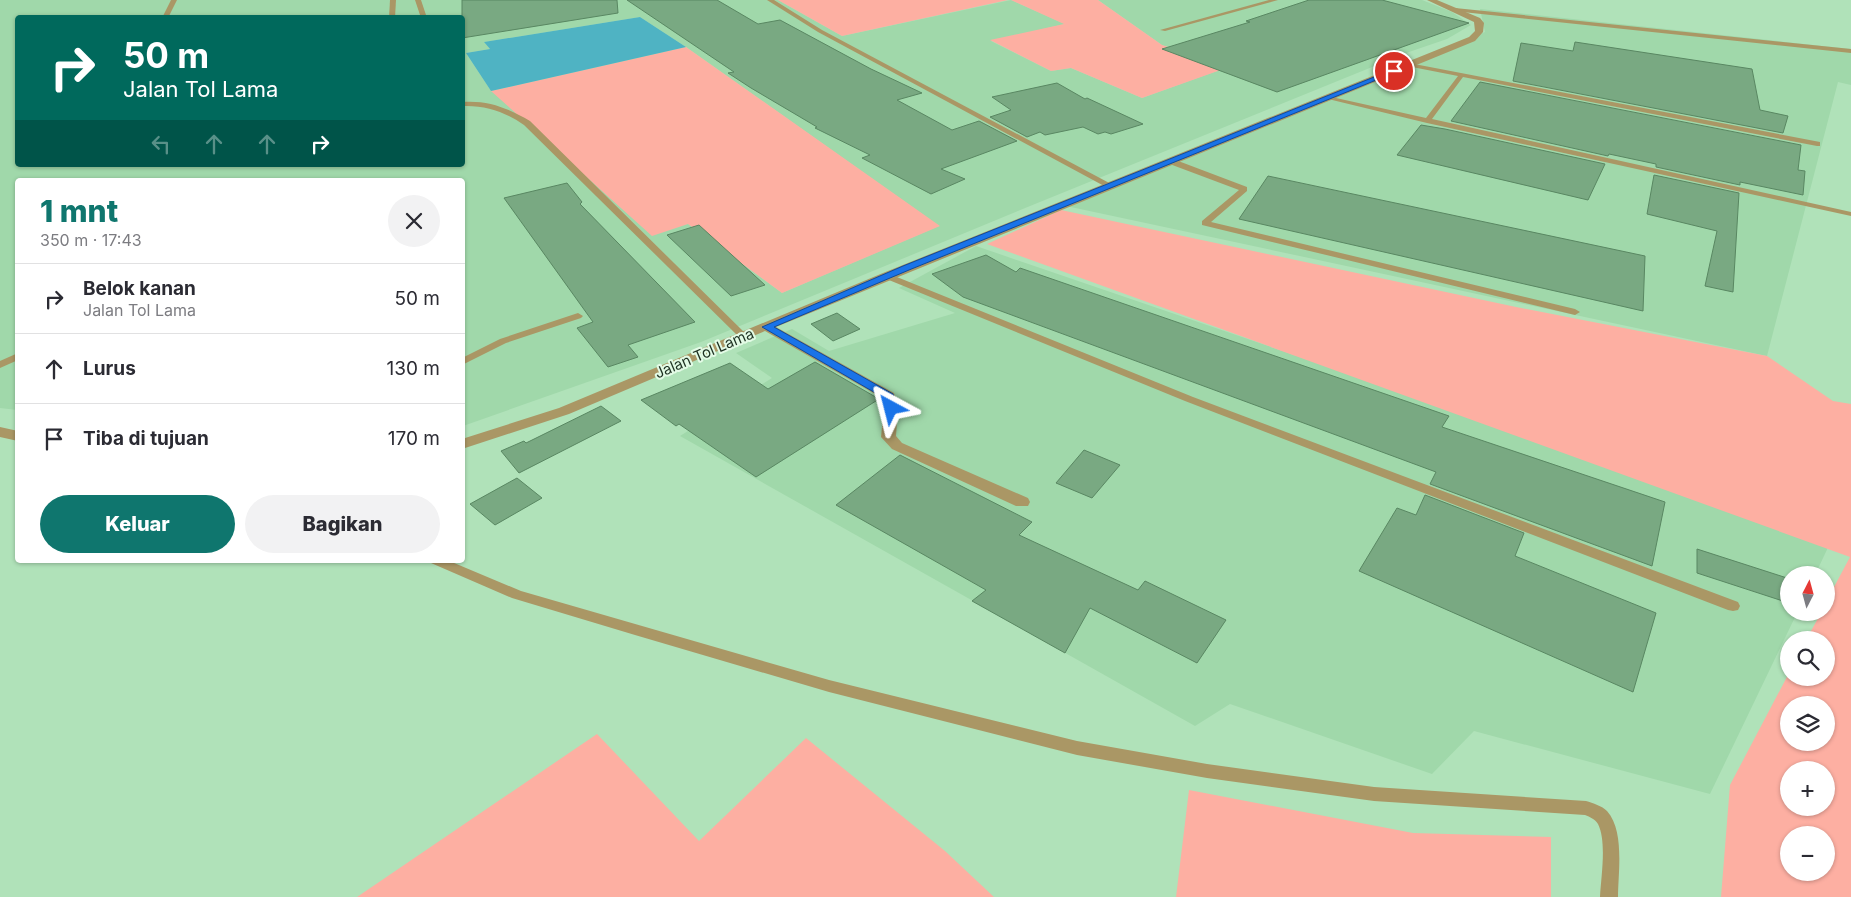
<!DOCTYPE html>
<html lang="id">
<head>
<meta charset="utf-8">
<style>
  body { margin:0; font-family:Inter,sans-serif; background:#f2f2f3; color:#2b2b33; height:100vh; display:flex; flex-direction:column; font-size:19px; white-space:nowrap }
  * { box-sizing:border-box; margin:0 }
  p { font-size:16px; color:#7c7c81 }
  .icon { flex:none; width:28px; height:28px; fill:none; stroke:currentColor; stroke-width:2; stroke-linecap:round; stroke-linejoin:round }
  .map { position:relative; flex:1; overflow:hidden }
  .sheet { position:absolute; left:15px; top:178px; width:450px; height:385px; display:flex; flex-direction:column; background:#fff; border-radius:5px; box-shadow:0 1px 4px #0004 }
  .sheet>* { flex:none }
  .guide { position:absolute; left:15px; top:15px; width:450px; height:152px; border-radius:5px; box-shadow:0 1px 4px #0004; background:#00695c; color:#fff; overflow:hidden }
  .needle { width:32px; rotate:6deg }
  .buttons { position:absolute; left:1780px; top:566px; display:grid; gap:10px }
  .buttons a { display:grid; place-items:center; width:55px; height:55px; border-radius:50%; background:#fff; box-shadow:0 1px 4px #0004; font-size:25px }
  .pin { position:absolute; display:grid; place-items:center; width:42px; height:42px; color:#fff; margin:-21px; border:2px solid #fff; border-radius:50%; box-shadow:0 1px 5px #0007 }
  .me { position:absolute; width:55px; margin:-28px; rotate:322deg; stroke-linejoin:round; filter:drop-shadow(0 0 4px #0008) }
  .turn { display:flex; align-items:center; gap:18px; height:105px; padding:0 25px; font-size:22px }
  .turn .icon { width:65px; height:65px; stroke-width:2.5 }
  .turn b { display:block; font-size:35px; line-height:42px }
  .lanes { display:flex; align-items:center; height:48px; padding:0 25px; background:#0003; justify-content:center; gap:25px; direction:ltr }
  .lanes .off { opacity:.35 }
  .round { display:grid; place-items:center; flex:none; width:52px; height:52px; border-radius:26px; background:#f2f2f3 }
  .summary { display:flex; align-items:center; justify-content:space-between; height:85px; padding:0 25px }
  h1 { font-size:30px; font-weight:800; line-height:38px; color:#0f766e }
  .action { display:flex; gap:10px; margin-top:auto; padding:10px 25px }
  .action a { flex:1; height:58px; border-radius:30px; background:#0f766e; color:#fff; font-size:20px; font-weight:800; line-height:58px; text-align:center }
  .action a+a { background:#f2f2f3; color:#2b2b33 }
  ul { padding:0; list-style:none }
  li { display:flex; align-items:center; gap:15px; height:70px; padding:0 25px; border-top:1px solid #e1e1e2 }
  li div { flex:1 }
  li b { display:block; font-size:19px }
  li em { font-style:normal }
  .map>svg:first-child { display:block }
  .built { fill:#a0d8aa; fill-rule:evenodd }
  .green { fill:#fdafa2; fill-rule:evenodd }
  .water { fill:#4fb3c3 }
  .building { fill:#79a982; stroke:#598762 }
  .lines { fill:none; stroke-linecap:round; stroke-linejoin:round }
  .lane { fill:#aa9765; fill-rule:evenodd }
  .street { fill:#aa9765; fill-rule:evenodd }
  .route { fill:#1a73e8; stroke:#114b97 }
  .labels { text-anchor:middle; dominant-baseline:central; stroke-width:4; stroke-linejoin:round; paint-order:stroke }
  .street-label { font-size:15px; fill:#1d3021; stroke:#e3fbe6 }
</style>
</head>
<body>
<div class="map">
<svg width="1851" height="897" viewBox="0 0 1851 897">
  <rect width="100%" height="100%" fill="#b0e2b9"/>
  <!-- built -->
  <g class="built">
    <path d="M0,0H778L842,36L1011,0L1065,24L991,41L1051,71L1071,68L1142,98L1228,67L1162,45L1098,0H1422L1452,12L1471,25L1447,39L1409,52L1035,204L701,342L463,426L462,180H18L17,410L0,408ZM640,17L686,47L939,226L782,293L688,224L491,91L466,53L490,49L484,42ZM18,18H462V165H18Z"/>
    <path d="M1480,9L1851,49V85L1838,82L1767,356L1066,206L1485,32Z"/>
    <path d="M976,246L1832,539L1815,575H1789V612L1797,613L1710,794L1474,731L1432,774L1230,704L1195,726L680,436L772,378L736,353L792,329L829,351L955,313L899,288Z"/>
  </g>
  <!-- green -->
  <g class="green">
    <path d="M778,0H1008L842,36Z"/>
    <path d="M1011,0H1098L1162,45L1229,67L1142,98L1071,68L1051,71L990,40L1064,24Z"/>
    <path d="M686,47L940,226L782,293L688,224L652,236L491,91Z"/>
    <path d="M1061,210L1516,307L1767,356L1833,401L1851,404V897H1721L1730,785L1789,673V678H1826V640H1806L1821,613L1826,612V602L1850,557L987,244ZM1789,705H1826V742H1789ZM1789,770H1826V808H1789ZM1789,835H1826V872H1789Z"/>
    <path d="M597,734L699,841L806,738L945,851L994,897H357Z"/>
    <path d="M1189,790L1413,833L1551,837V897H1176Z"/>
  </g>
  <!-- water -->
  <path class="water" d="M640,17L686,47L491,91L466,53L490,49L484,42Z"/>
  <!-- building -->
  <g class="building">
    <path d="M462,0H617L618,13L462,38Z"/>
    <path d="M627,0H717L758,24L780,20L871,69L922,93L897,100L952,130L979,121L1017,141L941,169L965,179L931,194L862,158L870,155L815,128L817,127L751,88L728,73L734,72Z"/>
    <path d="M1309,0H1382L1469,23L1277,92L1162,49L1250,22L1246,21Z"/>
    <path d="M1575,42L1752,69L1760,110L1788,116L1783,133L1513,81L1521,43L1573,51Z"/>
    <path d="M1480,82L1801,145L1798,170L1805,171L1803,195L1740,182V185L1656,167V164L1609,154L1608,156L1451,121Z"/>
    <path d="M1057,83L1085,99L1087,98L1143,124L1111,134L1105,132L1098,134L1083,127L1045,135L1040,132L1027,137L990,117L1011,110L992,97Z"/>
    <path d="M1421,125L1445,129L1605,164L1588,200L1397,155Z"/>
    <path d="M1654,175L1739,193L1733,292L1705,286L1717,231L1647,214Z"/>
    <path d="M1268,176L1645,256L1643,311L1239,219Z"/>
    <path d="M567,183L582,202L580,204L695,322L628,345L638,357L608,367L577,328L593,322L504,198Z"/>
    <path d="M699,225L765,285L731,296L667,235Z"/>
    <path d="M986,255L1016,272L1020,268L1449,416L1442,427L1665,502L1652,566L1430,484L1436,472L963,297L932,274Z"/>
    <path d="M837,313L860,329L833,341L811,324Z"/>
    <path d="M815,362L879,399L756,477L679,424L676,426L641,400L730,363L768,389Z"/>
    <path d="M601,406L621,421L519,473L501,451L524,441L526,443Z"/>
    <path d="M1084,450L1120,465L1092,498L1056,483Z"/>
    <path d="M900,455L1032,522L1019,535L1138,590L1145,581L1226,620L1197,663L1090,608L1065,653L972,601L986,590L836,505Z"/>
    <path d="M517,478L542,498L495,525L470,504Z"/>
    <path d="M1425,495L1524,533L1515,556L1656,613L1633,692L1359,571L1397,508L1416,515Z"/>
    <path d="M1697,549L1787,578L1789,603L1697,573Z"/>
  </g>
  <g class="lines">
    <!-- lane -->
    <g class="lane">
      <path d="M171,0H177L168,18H162Z"/>
      <path d="M390,0H396L395,18H389Z"/>
      <path d="M415,0H421L427,18H421Z"/>
      <path d="M767,0H774L822,30L1113,185L1106,187L818,32Z"/>
      <path d="M1269,0H1278L1165,31L1160,30Z"/>
      <path d="M1455,8L1851,49V53L1453,11Z"/>
      <path d="M1409,63L1820,142V146H1817L1463,77L1432,119L1851,212V216L1427,123L1324,98L1327,96L1426,118L1458,76L1407,66L1406,65Z"/>
      <path d="M462,102C488,100 508,108 530,121L746,334L748,336L746,338H740L524,125C505,112 486,105 462,106Z"/>
      <path d="M1167,159H1173L1247,187V191L1211,222L1575,309L1580,312L1575,315L1202,225V221L1239,190L1167,163Z"/>
      <path d="M887,273L1193,397L1738,602L1740,606L1738,610L1733,611L1728,610L1185,401L884,278V274Z"/>
      <path d="M578,313L583,316L581,318L506,343L462,365V358L500,339Z"/>
      <path d="M18,353V360L0,368V361Z"/>
      <path d="M429,560H447L521,591L829,680L1077,741L1207,764L1374,787L1586,801C1593,803 1602,806 1607,811C1625,831 1618,873 1618,897H1600C1601,877 1607,842 1598,824C1595,819 1590,817 1585,815L1374,801L1207,778L1077,755L829,692L635,635L512,598L431,563Z"/>
    </g>
    <!-- street -->
    <g class="street">
      <path d="M1427,0H1437L1480,18L1484,23L1483,32L1475,41L776,327L894,393L898,408L896,436L902,443L1028,498L1030,502L1028,506H1016L892,449L881,437L884,408L882,398L765,331L569,414L462,449V439L559,408L883,273L1469,37L1475,31L1474,22Z"/>
      <path d="M0,427L18,431V441L0,437Z"/>
    </g>
  </g>
  <!-- route -->
  <path class="route" d="M1394,69L1396,72L909,270L774,327L893,394L897,408L895,410H887L884,398L762,327L903,266Z"/>
  <g class="labels">
    <!-- street labels -->
    <g class="street-label">
      <text transform="translate(704 353) rotate(-23)">Jalan Tol Lama</text>
    </g>
  </g>
</svg>
<div class="buttons">
<a><svg class="needle" viewBox="-14 -14 28 28"><path d="M0-13l5 13h-10z" fill="#e53935"/><path d="M0 13l5-13h-10z" fill="#7c7c81"/></svg></a>
<a><svg class="icon" aria-label="search" viewBox="0 0 24 24"><circle cx="10" cy="10" r="6"/><path d="M15 15l6 6"/></svg></a>
<a><svg class="icon" aria-label="layers" viewBox="0 0 24 24"><path d="M12 4l9 5-9 5-9-5zM3 14l9 5 9-5"/></svg></a>
<a>+</a>
<a>−</a>
</div>
<div class="pin" style="left:1394px;top:71px;background:#d93025"><svg class="icon" aria-label="arrive" viewBox="0 0 24 24"><path d="M6 21V4h12l-3 4 3 4H6"/></svg></div>
<svg class="me" style="left:891px;top:408px" viewBox="-20 -20 40 40"><path d="M0-17L14 15 0 8-14 15z" fill="#1a73e8" stroke="#fff" stroke-width="4"/></svg>
<div class="guide">
<div class="turn"><svg class="icon" aria-label="right" viewBox="0 0 24 24"><path d="M7 20v-9h11M14 6l5 5-5 5"/></svg><div><b>50 m</b>Jalan Tol Lama</div></div>
<div class="lanes"><svg class="icon off" aria-label="left" viewBox="0 0 24 24"><path d="M17 20v-9H6M10 6l-5 5 5 5"/></svg><svg class="icon off" aria-label="ahead" viewBox="0 0 24 24"><path d="M12 20V5M6 11l6-6 6 6"/></svg><svg class="icon off" aria-label="ahead" viewBox="0 0 24 24"><path d="M12 20V5M6 11l6-6 6 6"/></svg><svg class="icon" aria-label="right" viewBox="0 0 24 24"><path d="M7 20v-9h11M14 6l5 5-5 5"/></svg></div>
</div>
<section class="sheet">
<div class="summary"><div><h1>1 mnt</h1><p>350 m · 17:43</p></div><a class="round"><svg class="icon" aria-label="close" viewBox="0 0 24 24"><path d="M6 6l12 12M18 6L6 18"/></svg></a></div>
<ul>
<li><svg class="icon" aria-label="right" viewBox="0 0 24 24"><path d="M7 20v-9h11M14 6l5 5-5 5"/></svg><div><b>Belok kanan</b><p>Jalan Tol Lama</p></div><em>50 m</em></li>
<li><svg class="icon" aria-label="ahead" viewBox="0 0 24 24"><path d="M12 20V5M6 11l6-6 6 6"/></svg><div><b>Lurus</b></div><em>130 m</em></li>
<li><svg class="icon" aria-label="arrive" viewBox="0 0 24 24"><path d="M6 21V4h12l-3 4 3 4H6"/></svg><div><b>Tiba di tujuan</b></div><em>170 m</em></li>
</ul>
<div class="action"><a>Keluar</a><a>Bagikan</a></div>
</section>
</div>
</body>
</html>
